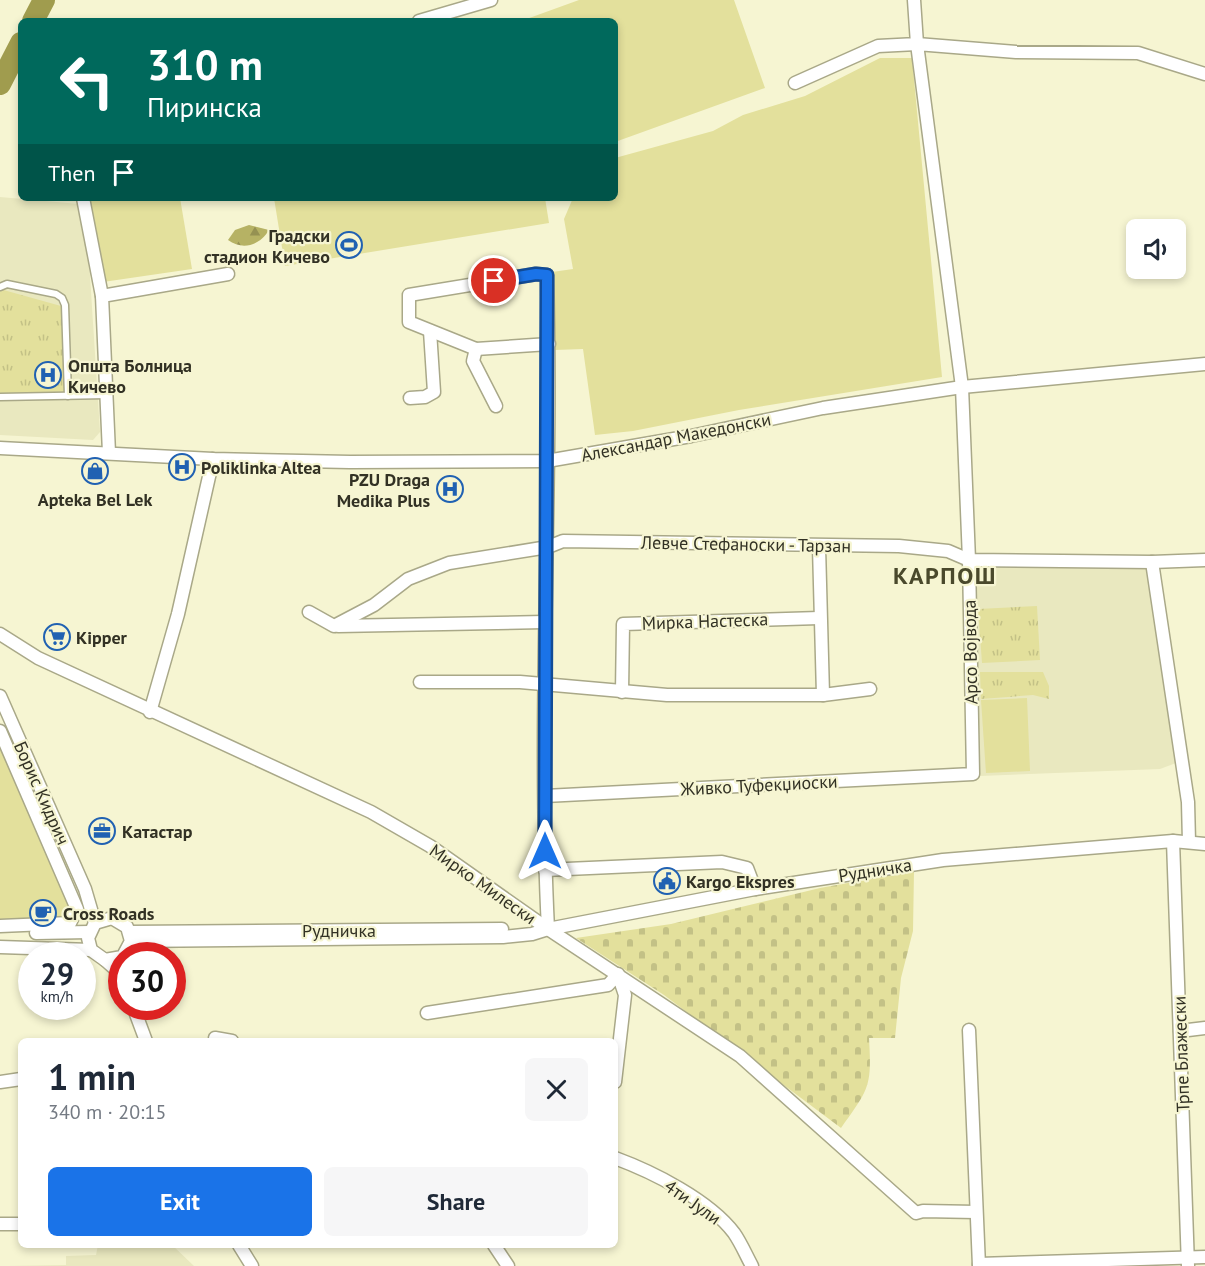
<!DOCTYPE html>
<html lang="en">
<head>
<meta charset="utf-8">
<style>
  body { margin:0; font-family:"PT Sans",sans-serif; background:#f6f6f7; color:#1f2937; height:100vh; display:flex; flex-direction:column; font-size:22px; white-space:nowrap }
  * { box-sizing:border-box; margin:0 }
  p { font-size:20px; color:#747a83 }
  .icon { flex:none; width:33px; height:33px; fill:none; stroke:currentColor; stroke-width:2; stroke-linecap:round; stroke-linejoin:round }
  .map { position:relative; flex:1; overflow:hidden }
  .side { position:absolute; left:18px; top:1038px; width:600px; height:210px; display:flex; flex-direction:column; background:#fff; border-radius:9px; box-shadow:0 3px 9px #0003 }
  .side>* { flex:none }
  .guide { position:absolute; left:18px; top:18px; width:600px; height:183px; border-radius:9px; box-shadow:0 3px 9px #0003; background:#00695c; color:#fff; overflow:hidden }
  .tools { position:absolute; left:1126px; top:219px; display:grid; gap:12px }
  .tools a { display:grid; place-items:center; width:60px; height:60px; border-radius:9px; background:#fff; box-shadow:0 3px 9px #0003; font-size:30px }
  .speed { position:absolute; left:18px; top:942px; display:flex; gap:12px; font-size:30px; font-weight:700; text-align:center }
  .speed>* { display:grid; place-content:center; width:78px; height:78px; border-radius:50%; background:#fff; box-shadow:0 3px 9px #0003; line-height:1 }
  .speed small { font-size:15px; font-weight:400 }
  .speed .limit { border:9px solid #d22; background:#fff; color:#111 }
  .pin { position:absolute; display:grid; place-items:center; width:51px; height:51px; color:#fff; margin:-26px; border:3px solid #fff; border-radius:50%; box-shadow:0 2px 6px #0007 }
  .me { position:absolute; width:66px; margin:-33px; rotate:0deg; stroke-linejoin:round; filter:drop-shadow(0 0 4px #0008) }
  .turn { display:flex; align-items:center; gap:21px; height:126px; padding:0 30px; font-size:27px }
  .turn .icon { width:78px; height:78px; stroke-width:2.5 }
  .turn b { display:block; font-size:42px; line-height:51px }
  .then { display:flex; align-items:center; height:57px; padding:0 30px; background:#0003; gap:12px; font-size:22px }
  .round { display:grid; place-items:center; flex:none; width:63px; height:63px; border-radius:9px; background:#f6f6f7 }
  .summary { display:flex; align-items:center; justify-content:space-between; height:102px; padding:0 30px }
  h1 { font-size:36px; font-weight:700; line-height:45px }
  .cta { display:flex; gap:12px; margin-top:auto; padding:12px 30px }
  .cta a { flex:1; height:69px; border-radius:9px; background:#1a73e8; color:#fff; font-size:24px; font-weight:700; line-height:69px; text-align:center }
  .cta a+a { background:#f6f6f7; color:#1f2937 }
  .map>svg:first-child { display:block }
  .built { fill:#e9e8bf }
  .grass { fill:#e3e09c }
  .forest { fill:url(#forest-firs) }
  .cemetery { fill:url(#cemetery-stones) }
  .park { fill:url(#park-tufts) }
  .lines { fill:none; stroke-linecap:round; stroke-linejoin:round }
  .river { stroke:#a09c4e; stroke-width:22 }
  .lane-casing { stroke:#a9a888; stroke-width:9 }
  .street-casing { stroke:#a9a888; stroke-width:15 }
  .lane { stroke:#fff; stroke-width:6 }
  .street { stroke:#fff; stroke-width:12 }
  .route-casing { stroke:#114b97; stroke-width:15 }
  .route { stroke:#1a73e8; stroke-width:10 }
  .labels { text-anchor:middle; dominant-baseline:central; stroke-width:4.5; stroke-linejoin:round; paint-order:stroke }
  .poi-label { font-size:18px; font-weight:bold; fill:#323124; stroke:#f6f5d2; text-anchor:start }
  .street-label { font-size:18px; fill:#323124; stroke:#f6f5d2 }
  .district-label { font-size:24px; font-weight:bold; letter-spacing:1.5px; fill:#4a492c; stroke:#f6f5d2 }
</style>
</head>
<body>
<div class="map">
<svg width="1205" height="1266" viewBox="0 0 1205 1266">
  <defs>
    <pattern id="forest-firs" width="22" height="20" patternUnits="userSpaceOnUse" patternTransform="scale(1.5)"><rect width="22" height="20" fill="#b6b264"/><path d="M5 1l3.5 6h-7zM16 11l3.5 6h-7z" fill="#959152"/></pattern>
    <pattern id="cemetery-stones" width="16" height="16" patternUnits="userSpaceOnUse" patternTransform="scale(1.5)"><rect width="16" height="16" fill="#e3e09c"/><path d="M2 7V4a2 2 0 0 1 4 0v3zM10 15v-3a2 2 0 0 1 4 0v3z" fill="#c3c186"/></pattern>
    <pattern id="park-tufts" width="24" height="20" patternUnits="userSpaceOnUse" patternTransform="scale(1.5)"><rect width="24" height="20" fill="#e3e09c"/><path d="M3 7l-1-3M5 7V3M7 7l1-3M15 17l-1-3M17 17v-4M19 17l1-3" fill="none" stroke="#c3c186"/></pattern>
  </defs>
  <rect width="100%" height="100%" fill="#f6f5d2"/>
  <!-- built -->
  <g class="built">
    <path d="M0,197L79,204L89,260L100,432L93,440L0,435Z"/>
    <path d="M970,566L1150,569L1176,763L1160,769L980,776Z"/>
    <path d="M98,1245H172L194,1266H8L66,1265V1256L96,1255Z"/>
  </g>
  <!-- grass -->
  <g class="grass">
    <path d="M579,0H734L765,88L615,142V21H521Z"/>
    <path d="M880,58H912L942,377L739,410L633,431L595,435L583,349L555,350L552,272L573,269L564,219L573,198H615V158L713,131L743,115L805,96Z"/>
    <path d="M90,198H180L192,269L103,282Z"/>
    <path d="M274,198H545L549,223L285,266Z"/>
    <path d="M1027,698L1030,771L986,773L981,700Z"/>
    <path d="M0,737L70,907L63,918L0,921Z"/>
  </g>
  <!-- forest -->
  <path class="forest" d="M249,225L269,230C260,245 243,251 228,240L235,230Z"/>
  <!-- cemetery -->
  <path class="cemetery" d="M914,871L913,931L901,978L895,1038H869C872,1087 869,1089 841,1128L664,995L576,938L671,924L820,888Z"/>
  <!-- park -->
  <g class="park">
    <path d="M0,289L61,306L64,310L67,395L0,393Z"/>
    <path d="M1037,606L1040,660L982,663L978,609Z"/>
    <path d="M980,672H1043L1049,686V699L1033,695L981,699Z"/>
  </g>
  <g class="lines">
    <!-- river -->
    <g class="river">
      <path d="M33,21L44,0"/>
      <path d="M0,84L21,43"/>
    </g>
    <defs>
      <g id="lane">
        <path d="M0,287L7,284L56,294L62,298L65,305L68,396"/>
        <path d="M0,397L107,395"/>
      </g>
      <g id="street">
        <path d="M419,21L491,0"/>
        <path d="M795,83L878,46L917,44L914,0"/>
        <path d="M83,198L102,296"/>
        <path d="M476,349L473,361L496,406"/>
        <path d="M410,398L425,397L434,392L430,331"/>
        <path d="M0,448L213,459L350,462L547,461L691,436L823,408L962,387L1205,364"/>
        <path d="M109,453L102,296L228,274"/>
        <path d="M819,547L823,695"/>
        <path d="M1152,562L1188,802L1189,842"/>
        <path d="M309,612L334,626L374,605L408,579L449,563L548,547L563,541L899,546L948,551L969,560L1152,562L1205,560"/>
        <path d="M338,626L544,622"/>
        <path d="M0,634L38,658L371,812L430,846L548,929L740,1056L916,1213L923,1211L976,1212"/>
        <path d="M420,682H520L667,695H823L870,689"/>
        <path d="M622,692L623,624L819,618"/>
        <path d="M0,696L85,889L95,923"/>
        <path d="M150,712L178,614L213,459"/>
        <path d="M0,731L77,909L70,923L0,926"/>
        <path d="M545,796L973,774L969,560L962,387L917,44L1016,52L1138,53L1205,74"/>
        <path d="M1173,841L1188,1266"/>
        <path d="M545,870L722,862L747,868L755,889"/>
        <path d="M548,929C537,711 553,493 547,275L536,274L409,295V322L476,349L549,344"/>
        <path d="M129,932L502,929"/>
        <path d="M36,933L89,932"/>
        <path d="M131,941L503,937L532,934L548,929L755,889L943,860L1173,841L1205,844"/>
        <path d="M0,947L91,950"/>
        <path d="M122,957L105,960L91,950L88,938L95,923L112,918L127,927L131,941L123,956"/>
        <path d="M105,960L122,975"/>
        <path d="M133,1006L146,1041"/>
        <path d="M427,1013L608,985L618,974L625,995L615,1082"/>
        <path d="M969,1030L979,1266"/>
        <path d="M1180,1031L1205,1028"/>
        <path d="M215,1038L232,1041"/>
        <path d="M0,1082L21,1079"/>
        <path d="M615,1158C653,1172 709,1200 734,1233C741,1243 746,1255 752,1266"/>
        <path d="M0,1224H21"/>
        <path d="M239,1245L252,1266"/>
        <path d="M494,1245L508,1266"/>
        <path d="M979,1264L1205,1257"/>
      </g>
    </defs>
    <!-- lane casing -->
    <use href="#lane" class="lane-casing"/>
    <!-- street casing -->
    <use href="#street" class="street-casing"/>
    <!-- lane -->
    <use href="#lane" class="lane"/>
    <!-- street -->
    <use href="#street" class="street"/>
  </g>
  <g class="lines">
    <defs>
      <path id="route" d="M494,281L536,274L547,275L545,851"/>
    </defs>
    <!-- route casing -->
    <use href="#route" class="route-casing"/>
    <!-- route -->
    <use href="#route" class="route"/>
  </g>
  <!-- icons -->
  <defs>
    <symbol id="stadium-ring" viewBox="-11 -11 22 22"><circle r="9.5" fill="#f6f5d2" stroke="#2061b2" stroke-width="1.5"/><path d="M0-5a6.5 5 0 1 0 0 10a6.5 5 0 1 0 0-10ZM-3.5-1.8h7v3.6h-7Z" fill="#2061b2"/></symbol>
    <symbol id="hospital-ring" viewBox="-11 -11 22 22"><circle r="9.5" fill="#f6f5d2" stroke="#2061b2" stroke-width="1.5"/><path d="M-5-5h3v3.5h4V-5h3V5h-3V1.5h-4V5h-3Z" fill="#2061b2"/></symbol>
    <symbol id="shop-ring" viewBox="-11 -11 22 22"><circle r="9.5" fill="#f6f5d2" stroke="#2061b2" stroke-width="1.5"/><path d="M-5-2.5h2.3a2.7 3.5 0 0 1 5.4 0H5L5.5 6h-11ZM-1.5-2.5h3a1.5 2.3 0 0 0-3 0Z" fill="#2061b2"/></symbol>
    <symbol id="supermarket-ring" viewBox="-11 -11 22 22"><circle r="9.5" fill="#f6f5d2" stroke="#2061b2" stroke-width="1.5"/><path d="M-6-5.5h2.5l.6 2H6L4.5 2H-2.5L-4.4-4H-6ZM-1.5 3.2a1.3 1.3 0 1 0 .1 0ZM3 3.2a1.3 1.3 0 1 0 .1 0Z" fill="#2061b2"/></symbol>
    <symbol id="office-ring" viewBox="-11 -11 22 22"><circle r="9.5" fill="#f6f5d2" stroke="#2061b2" stroke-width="1.5"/><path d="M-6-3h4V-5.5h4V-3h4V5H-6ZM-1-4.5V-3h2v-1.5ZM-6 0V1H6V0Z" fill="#2061b2"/></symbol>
    <symbol id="civic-ring" viewBox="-11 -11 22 22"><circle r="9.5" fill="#f6f5d2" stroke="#2061b2" stroke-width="1.5"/><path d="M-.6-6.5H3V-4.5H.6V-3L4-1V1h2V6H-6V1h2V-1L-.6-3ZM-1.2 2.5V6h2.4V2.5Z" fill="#2061b2"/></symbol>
    <symbol id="cafe-ring" viewBox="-11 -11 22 22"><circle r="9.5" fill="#f6f5d2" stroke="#2061b2" stroke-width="1.5"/><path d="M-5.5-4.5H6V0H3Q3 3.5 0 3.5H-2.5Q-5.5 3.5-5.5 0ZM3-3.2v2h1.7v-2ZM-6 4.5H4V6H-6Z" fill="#2061b2"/></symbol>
  </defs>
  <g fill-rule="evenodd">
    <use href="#stadium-ring" x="334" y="230" width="30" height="30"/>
    <use href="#hospital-ring" x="33" y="360" width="30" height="30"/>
    <use href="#hospital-ring" x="167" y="452" width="30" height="30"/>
    <use href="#shop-ring" x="80" y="456" width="30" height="30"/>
    <use href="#hospital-ring" x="435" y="474" width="30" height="30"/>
    <use href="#supermarket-ring" x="42" y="622" width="30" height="30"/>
    <use href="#office-ring" x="87" y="816" width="30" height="30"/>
    <use href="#civic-ring" x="652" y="866" width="30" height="30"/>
    <use href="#cafe-ring" x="28" y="898" width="30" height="30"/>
  </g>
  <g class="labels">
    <!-- poi labels -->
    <g class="poi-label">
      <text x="330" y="235" text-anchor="end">Градски<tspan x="330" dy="21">стадион Кичево</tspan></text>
      <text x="68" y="365">Општа Болница<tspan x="68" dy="21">Кичево</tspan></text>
      <text x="201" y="467">Poliklinka Altea</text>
      <text x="430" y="479" text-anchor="end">PZU Draga<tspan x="430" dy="21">Medika Plus</tspan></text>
      <text x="95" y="499" text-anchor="middle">Apteka Bel Lek</text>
      <text x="76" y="637">Kipper</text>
      <text x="122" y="831">Катастар</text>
      <text x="686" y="881">Kargo Ekspres</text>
      <text x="63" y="913">Cross Roads</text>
    </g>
    <!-- street labels -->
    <g class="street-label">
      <text transform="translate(676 437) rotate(-11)">Александар Македонски</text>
      <text transform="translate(746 544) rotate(1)">Левче Стефаноски - Тарзан</text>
      <text transform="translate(705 621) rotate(-2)">Мирка Настеска</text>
      <text transform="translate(970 652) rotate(-91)">Арсо Војвода</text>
      <text transform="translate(759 785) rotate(-3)">Живко Туфекџиоски</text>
      <text transform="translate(42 793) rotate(66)">Борис Кидрич</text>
      <text transform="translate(875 870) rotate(-9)">Рудничка</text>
      <text transform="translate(483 884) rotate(35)">Мирко Милески</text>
      <text x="339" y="930">Рудничка</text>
      <text transform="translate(1181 1054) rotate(-92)">Трпе Блажески</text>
      <text transform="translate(693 1202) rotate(35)">4ти Јули</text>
    </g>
    <!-- district labels -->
    <g class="district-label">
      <text x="945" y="575">КАРПОШ</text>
    </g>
  </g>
</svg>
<div class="tools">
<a><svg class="icon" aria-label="sound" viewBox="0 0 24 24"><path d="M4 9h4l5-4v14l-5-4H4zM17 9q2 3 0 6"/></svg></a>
</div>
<div class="speed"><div>29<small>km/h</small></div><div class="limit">30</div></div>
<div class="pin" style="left:494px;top:281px;background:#d93025"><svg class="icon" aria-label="arrive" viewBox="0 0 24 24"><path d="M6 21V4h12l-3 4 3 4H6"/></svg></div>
<svg class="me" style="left:545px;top:851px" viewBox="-20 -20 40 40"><path d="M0-17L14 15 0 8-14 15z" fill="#1a73e8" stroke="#fff" stroke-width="4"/></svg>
<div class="guide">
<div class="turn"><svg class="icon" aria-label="left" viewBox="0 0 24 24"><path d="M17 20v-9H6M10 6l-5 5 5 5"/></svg><div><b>310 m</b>Пиринска</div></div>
<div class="then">Then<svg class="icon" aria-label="arrive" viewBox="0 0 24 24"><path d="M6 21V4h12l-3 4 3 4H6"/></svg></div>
</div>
<section class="side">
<div class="summary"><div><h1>1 min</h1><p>340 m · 20:15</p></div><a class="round"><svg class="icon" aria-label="close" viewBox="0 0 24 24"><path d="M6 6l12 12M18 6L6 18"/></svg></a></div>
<div class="cta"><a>Exit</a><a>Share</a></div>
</section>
</div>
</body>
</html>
